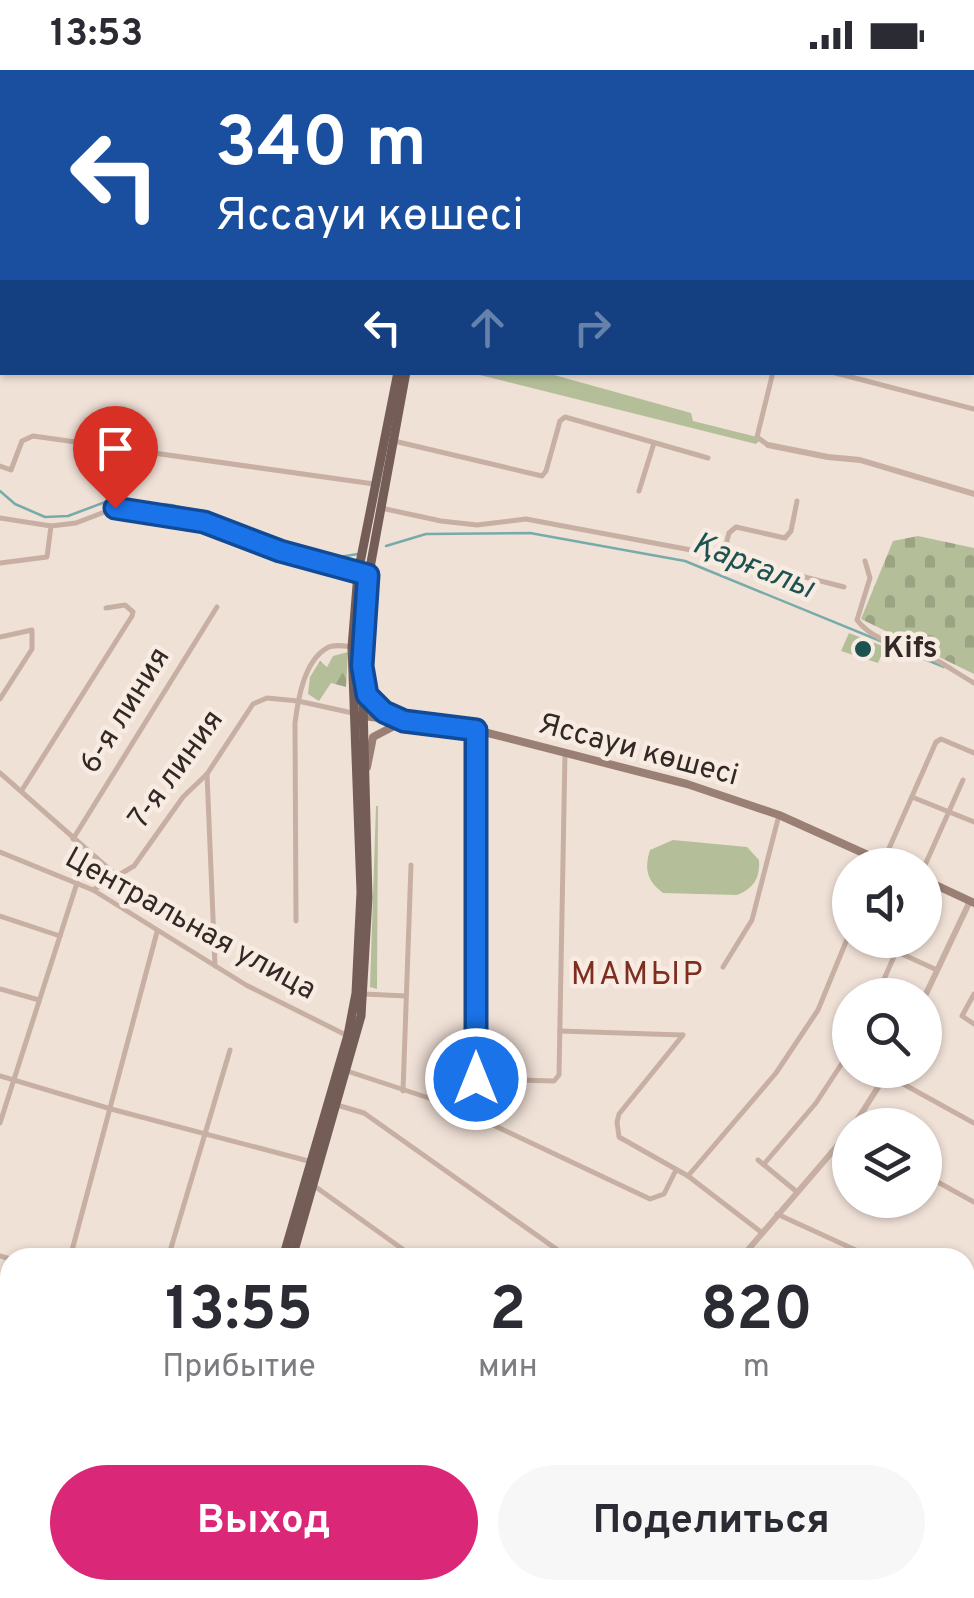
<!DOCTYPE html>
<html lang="ru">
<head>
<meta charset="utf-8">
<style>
  body { margin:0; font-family:Overpass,sans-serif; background:#f7f7f7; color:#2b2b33; height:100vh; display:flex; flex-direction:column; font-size:38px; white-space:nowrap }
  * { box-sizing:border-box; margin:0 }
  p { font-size:32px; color:#7c7c81 }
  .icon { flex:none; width:55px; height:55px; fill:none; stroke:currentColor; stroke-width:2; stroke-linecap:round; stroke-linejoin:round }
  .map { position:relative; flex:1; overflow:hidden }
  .side { position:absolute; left:0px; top:1178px; width:975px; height:352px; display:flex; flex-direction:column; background:#fff; border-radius:30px 30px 0 0; box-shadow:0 2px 8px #0004 }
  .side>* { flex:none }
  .hud { position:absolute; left:0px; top:0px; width:975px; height:305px; box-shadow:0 2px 8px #0004; background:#1a4fa0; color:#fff; overflow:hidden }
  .controls { position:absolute; left:832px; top:778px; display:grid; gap:20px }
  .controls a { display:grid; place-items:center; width:110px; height:110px; border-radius:50%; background:#fff; box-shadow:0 2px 8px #0004; font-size:50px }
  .pin { position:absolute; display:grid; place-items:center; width:85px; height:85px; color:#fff; margin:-102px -42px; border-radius:50% 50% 50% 0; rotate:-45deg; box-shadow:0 0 10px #0007 }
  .pin .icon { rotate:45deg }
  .me { position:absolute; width:110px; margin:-55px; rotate:0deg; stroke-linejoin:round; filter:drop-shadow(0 0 8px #0008) }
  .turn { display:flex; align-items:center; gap:35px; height:210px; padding:0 50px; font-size:45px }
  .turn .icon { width:130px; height:130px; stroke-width:2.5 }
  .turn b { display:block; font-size:70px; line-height:85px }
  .lanes { display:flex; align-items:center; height:95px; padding:0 50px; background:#0003; justify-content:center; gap:50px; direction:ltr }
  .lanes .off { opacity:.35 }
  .eta { display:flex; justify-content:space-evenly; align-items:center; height:170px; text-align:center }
  .eta b { font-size:60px; font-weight:700; line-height:70px }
  .button { display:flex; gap:20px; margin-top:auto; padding:20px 50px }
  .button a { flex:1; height:115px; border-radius:60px; background:#db2777; color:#fff; font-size:40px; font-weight:700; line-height:115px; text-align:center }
  .button a+a { background:#f7f7f7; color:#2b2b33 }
  .status { display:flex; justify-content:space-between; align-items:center; height:70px; padding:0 50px; background:#fff; direction:ltr }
  .status svg { height:28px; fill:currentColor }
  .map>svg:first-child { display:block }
  .grass { fill:#b4be98 }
  .forest { fill:url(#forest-firs) }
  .cemetery { fill:url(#cemetery-stones) }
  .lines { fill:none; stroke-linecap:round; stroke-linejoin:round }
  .stream { stroke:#77aba9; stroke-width:2.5 }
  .minor { stroke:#c7b0a3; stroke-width:5 }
  .tertiary { stroke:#c7b0a3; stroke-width:6 }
  .secondary { stroke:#9a7f75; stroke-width:8 }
  .primary { stroke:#745d56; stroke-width:9 }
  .route-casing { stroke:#114b97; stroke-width:25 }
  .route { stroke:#1a73e8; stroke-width:18 }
  .poi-dot { fill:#1c5250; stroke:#f8ece2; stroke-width:4 }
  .labels { text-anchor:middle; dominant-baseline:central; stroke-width:9; stroke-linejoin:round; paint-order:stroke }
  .poi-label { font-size:30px; font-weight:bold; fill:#322825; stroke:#f8ece2; text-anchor:start }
  .street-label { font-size:30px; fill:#322825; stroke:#f8ece2 }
  .water-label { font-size:32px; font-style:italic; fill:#1c5250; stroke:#f8ece2 }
  .neighbourhood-label { font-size:32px; letter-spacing:2.5px; fill:#7e2e21; stroke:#f8ece2 }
</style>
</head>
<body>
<div class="status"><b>13:53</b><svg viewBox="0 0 49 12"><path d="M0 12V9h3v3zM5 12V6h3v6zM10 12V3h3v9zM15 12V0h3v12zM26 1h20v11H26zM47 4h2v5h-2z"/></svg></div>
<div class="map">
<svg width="974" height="1528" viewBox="0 0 974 1528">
  <defs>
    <pattern id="forest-firs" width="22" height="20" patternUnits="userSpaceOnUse" patternTransform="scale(2.5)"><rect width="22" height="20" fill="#b4be98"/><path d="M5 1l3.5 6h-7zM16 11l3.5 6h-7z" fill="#9ba383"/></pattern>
    <pattern id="cemetery-stones" width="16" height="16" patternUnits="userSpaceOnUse" patternTransform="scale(2.5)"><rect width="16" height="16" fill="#b4be98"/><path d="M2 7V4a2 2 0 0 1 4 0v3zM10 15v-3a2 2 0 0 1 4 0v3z" fill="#9ba383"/></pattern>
  </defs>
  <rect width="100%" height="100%" fill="#f0e1d7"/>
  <!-- grass -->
  <g class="grass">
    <path d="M472,303H547L691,343L693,351L757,367L759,371L756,374Z"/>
    <path d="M849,563L885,577L878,593L841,581Z"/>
    <path d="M376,736H378L377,919L370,917Z"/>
    <path d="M673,770L747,777L759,790C760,808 754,818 737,825L663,823C647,811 644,799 650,780Z"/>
  </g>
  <!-- forest -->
  <path class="forest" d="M348,582L346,617L331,613L319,631L308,624L310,607L320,591L327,597L333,586Z"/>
  <!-- cemetery -->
  <path class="cemetery" d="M918,466L974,478V604L861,549L893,471Z"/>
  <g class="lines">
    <!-- stream -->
    <g class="stream">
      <path d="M0,421L15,434L45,447L68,446L108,431L172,435L221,449L315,486L327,489L358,484"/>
      <path d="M386,476L426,464L530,463L685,491L944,597"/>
    </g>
    <!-- minor -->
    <g class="minor">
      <path d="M366,0L376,2"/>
      <path d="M849,0L860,2"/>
      <path d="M18,2V0"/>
      <path d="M70,2V0"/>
      <path d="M476,2L477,0"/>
      <path d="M972,29H974"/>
      <path d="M0,85L2,74"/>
      <path d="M972,142H974"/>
      <path d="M972,242H974"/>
      <path d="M832,302L974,339"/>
      <path d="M394,371L542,406L546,401L560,351L565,347L708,388"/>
      <path d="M768,375L757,367L773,302"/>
      <path d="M0,396L11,400L22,371L33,366L374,414"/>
      <path d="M639,421L654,373"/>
      <path d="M797,431L791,461L785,468L736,457L729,463L723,486L844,517"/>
      <path d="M381,438L441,451L477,455L526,449L723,486"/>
      <path d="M0,448L51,456L76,453L115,438L163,443L204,452L280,481L368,505"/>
      <path d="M865,491L870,508L857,550C875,574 912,578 938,591C950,598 962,606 974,613"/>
      <path d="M0,493L47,487L51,456"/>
      <path d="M0,567L32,560V579L0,629"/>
      <path d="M0,703L117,806"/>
      <path d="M207,704L215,896"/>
      <path d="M22,720L132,546L133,542L125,535L106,538"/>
      <path d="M912,727L974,752"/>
      <path d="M73,769L217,537"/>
      <path d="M0,782L93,820L246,915L346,965"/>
      <path d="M883,792L936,672L941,669L974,683"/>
      <path d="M925,795L963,710"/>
      <path d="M93,820L134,796L183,727L207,704L253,634L267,628L298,631L357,644"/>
      <path d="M0,846L60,866"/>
      <path d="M296,851L295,653C298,629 304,591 327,578C334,574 344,576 352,577"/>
      <path d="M871,870L937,900"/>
      <path d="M723,897L752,850L779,745"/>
      <path d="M0,919L39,930"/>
      <path d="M364,924L406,926"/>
      <path d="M974,924L962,946L974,954"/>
      <path d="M877,925L896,882"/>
      <path d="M560,961L682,965"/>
      <path d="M683,965L619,1044L617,1052L619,1067L688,1106L761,1162"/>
      <path d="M347,1001L453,1036L650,1129L664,1124L676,1100"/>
      <path d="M887,1005L974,1053"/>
      <path d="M0,1006L111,1039L312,1092"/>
      <path d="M476,1009L554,1011L559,1005L565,683"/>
      <path d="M403,1021L411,795"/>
      <path d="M337,1035L364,1043L569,1188"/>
      <path d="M476,1046V660"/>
      <path d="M0,1053L77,813"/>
      <path d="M758,1090L797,1122"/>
      <path d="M764,1094L816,1033L850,981"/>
      <path d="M925,1105L974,1132"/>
      <path d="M688,1106L776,1003L818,940L850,862"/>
      <path d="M313,1115L415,1188"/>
      <path d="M777,1144L873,1188"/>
      <path d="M0,1186L10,1189"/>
      <path d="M70,1188L157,862"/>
      <path d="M168,1188L230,980"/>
      <path d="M965,1229L974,1233"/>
      <path d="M965,1339L974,1344"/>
      <path d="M0,1362L10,1366"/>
      <path d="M0,1433L10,1396"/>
      <path d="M675,1520L690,1528"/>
      <path d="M811,1520L826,1528"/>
      <path d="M933,1520L949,1528"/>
      <path d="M68,1528L73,1520"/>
    </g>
    <!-- tertiary -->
    <g class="tertiary">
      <path d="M768,375L828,387L860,390L974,424"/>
      <path d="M925,926L970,831"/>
      <path d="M854,1055L889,1000"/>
      <path d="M741,1188L850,1061"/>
      <path d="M965,1448L974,1453"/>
      <path d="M475,1520L488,1525"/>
      <path d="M535,1520L548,1528"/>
      <path d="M821,1528L825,1520"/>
    </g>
    <!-- secondary -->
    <g class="secondary">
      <path d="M364,616L373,633L395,647"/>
      <path d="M363,646L476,660L687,714L779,745L890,795"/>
      <path d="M367,697L373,667L400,653"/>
      <path d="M925,810L974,833"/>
    </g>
    <!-- primary -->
    <g class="primary">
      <path d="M452,2L453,0"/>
      <path d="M460,2V0"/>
      <path d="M283,1188L348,965L356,923L361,822L352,577L358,503L398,302"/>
      <path d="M292,1188L361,946L368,828L362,596L363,536L406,302"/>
      <path d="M170,1528L174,1520"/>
      <path d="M179,1528L184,1520"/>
    </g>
  </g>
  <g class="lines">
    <defs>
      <path id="route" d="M115,438L204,452L280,481L368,505L362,596L367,625L384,642L404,651L476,660V1009"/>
    </defs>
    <!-- route casing -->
    <use href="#route" class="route-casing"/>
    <!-- route -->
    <use href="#route" class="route"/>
  </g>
  <!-- markers -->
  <circle class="poi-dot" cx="863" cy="579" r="10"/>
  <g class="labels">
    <!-- poi labels -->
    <g class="poi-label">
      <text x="883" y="579">Kifs</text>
    </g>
    <!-- street labels -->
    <g class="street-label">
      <text transform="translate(126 641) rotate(-58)">6-я линия</text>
      <text transform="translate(638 681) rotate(15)">Яссауи көшесі</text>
      <text transform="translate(177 700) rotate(-54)">7-я линия</text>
      <text transform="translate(190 855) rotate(29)">Центральная улица</text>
    </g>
    <!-- water labels -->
    <g class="water-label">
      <text transform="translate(753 497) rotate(22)">Қарғалы</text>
    </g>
    <!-- neighbourhood labels -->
    <g class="neighbourhood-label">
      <text x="638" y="906">МАМЫР</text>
    </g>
  </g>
</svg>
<div class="controls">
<a><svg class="icon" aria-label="sound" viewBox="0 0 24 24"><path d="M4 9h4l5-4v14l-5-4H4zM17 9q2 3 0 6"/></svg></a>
<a><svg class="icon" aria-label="search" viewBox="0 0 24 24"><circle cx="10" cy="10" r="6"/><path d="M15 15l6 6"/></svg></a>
<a><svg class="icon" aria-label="layers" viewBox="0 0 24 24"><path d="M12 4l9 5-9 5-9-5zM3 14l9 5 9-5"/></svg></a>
</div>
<div class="pin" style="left:115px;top:438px;background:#d93025"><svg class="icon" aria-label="arrive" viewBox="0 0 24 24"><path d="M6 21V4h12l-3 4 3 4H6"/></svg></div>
<svg class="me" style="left:476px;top:1009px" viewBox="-20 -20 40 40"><circle r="17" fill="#1a73e8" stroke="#fff" stroke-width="3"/><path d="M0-11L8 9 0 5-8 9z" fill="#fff"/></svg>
<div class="hud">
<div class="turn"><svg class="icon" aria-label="left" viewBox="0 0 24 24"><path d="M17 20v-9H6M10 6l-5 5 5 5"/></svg><div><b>340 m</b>Яссауи көшесі</div></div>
<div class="lanes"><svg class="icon" aria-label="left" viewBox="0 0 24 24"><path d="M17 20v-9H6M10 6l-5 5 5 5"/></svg><svg class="icon off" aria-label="ahead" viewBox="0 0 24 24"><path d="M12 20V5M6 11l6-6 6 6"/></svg><svg class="icon off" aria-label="right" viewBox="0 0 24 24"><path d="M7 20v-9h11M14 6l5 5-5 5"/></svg></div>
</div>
<section class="side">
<div class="eta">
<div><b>13:55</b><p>Прибытие</p></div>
<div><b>2</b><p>мин</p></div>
<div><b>820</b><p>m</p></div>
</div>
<div class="button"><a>Выход</a><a>Поделиться</a></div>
</section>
</div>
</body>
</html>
